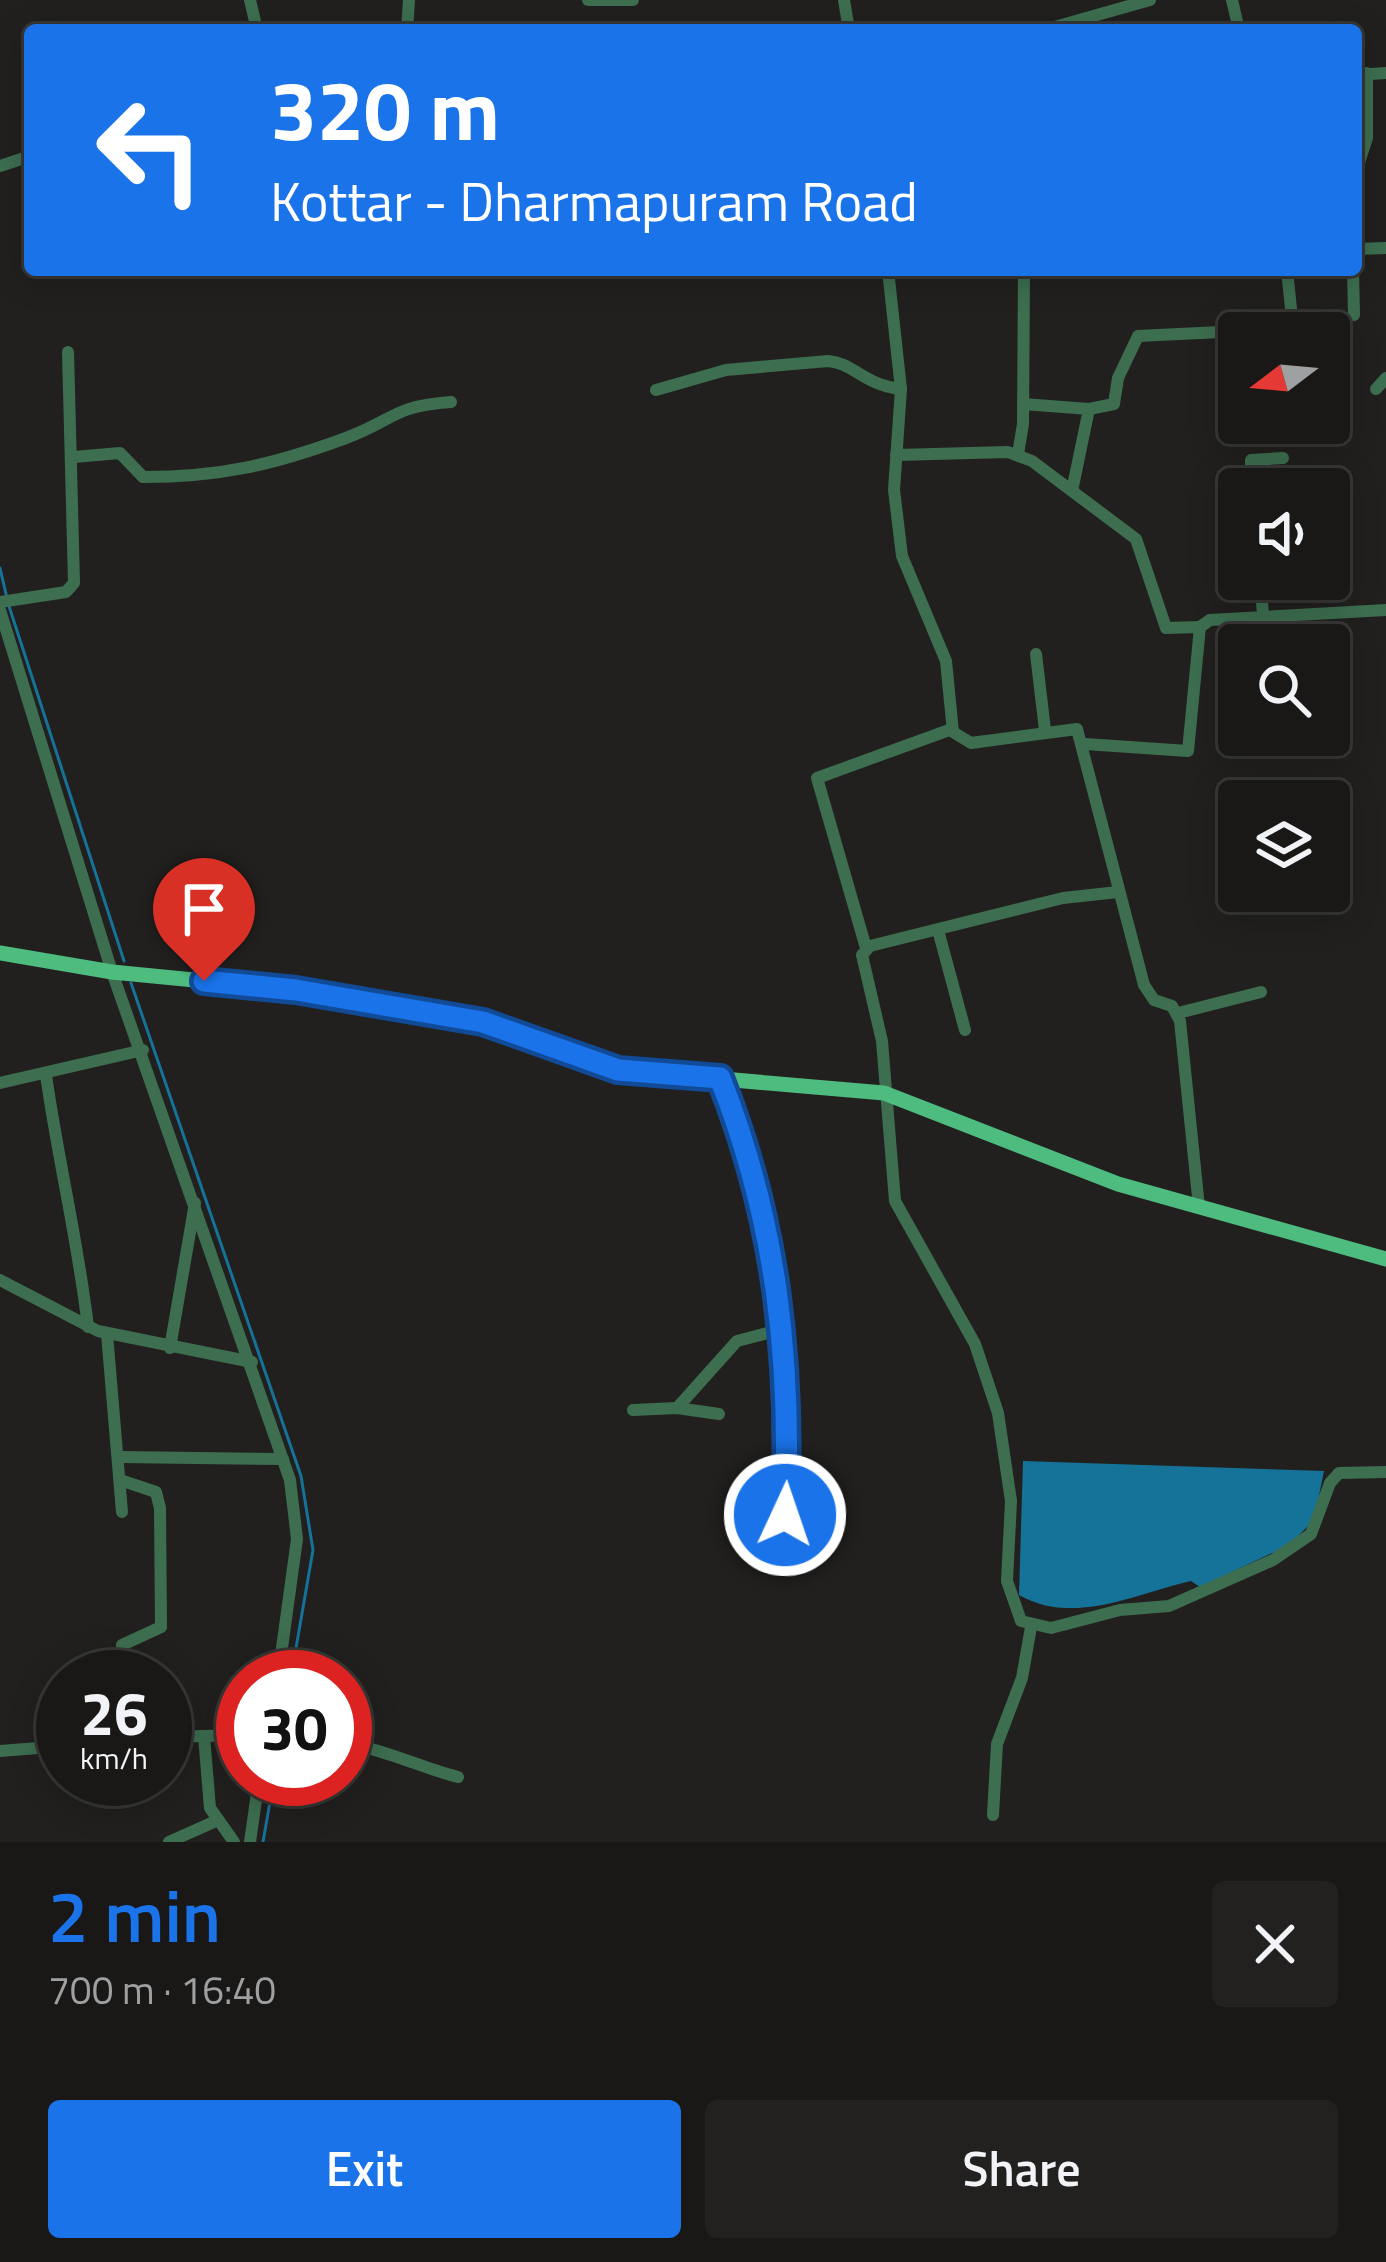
<!DOCTYPE html>
<html lang="en">
<head>
<meta charset="utf-8">
<style>
  body { margin:0; font-family:"Titillium Web",sans-serif; background:#22211f; color:#f1f3f6; height:100vh; display:flex; flex-direction:column; font-size:45px; white-space:nowrap }
  * { box-sizing:border-box; margin:0 }
  p { font-size:39px; color:#9fa0a1 }
  .icon { flex:none; width:66px; height:66px; fill:none; stroke:currentColor; stroke-width:2; stroke-linecap:round; stroke-linejoin:round }
  .map { position:relative; height:1842px; overflow:hidden }
  .details { display:flex; flex-direction:column; background:#191816; flex:1 }
  .details>* { flex:none }
  .guide { position:absolute; left:24px; top:24px; width:1338px; height:252px; border-radius:12px; box-shadow:0 6px 30px #0003,0 0 0 3px #373735; background:#1a73e8; color:#fff; overflow:hidden }
  .needle { width:78px; rotate:254deg }
  .fabs { position:absolute; left:1218px; top:312px; display:grid; gap:24px }
  .fabs a { display:grid; place-items:center; width:132px; height:132px; border-radius:12px; background:#191816; box-shadow:0 6px 30px #0003,0 0 0 3px #373735; font-size:60px }
  .speed { position:absolute; left:36px; top:1650px; display:flex; gap:24px; font-size:60px; font-weight:700; text-align:center }
  .speed>* { display:grid; place-content:center; width:156px; height:156px; border-radius:50%; background:#191816; box-shadow:0 6px 30px #0003,0 0 0 3px #373735; line-height:1 }
  .speed small { font-size:30px; font-weight:400 }
  .speed .limit { border:18px solid #d22; background:#fff; color:#111 }
  .pin { position:absolute; display:grid; place-items:center; width:102px; height:102px; color:#fff; margin:-123px -51px; border-radius:50% 50% 50% 0; rotate:-45deg; box-shadow:0 0 12px #0007 }
  .pin .icon { rotate:45deg }
  .me { position:absolute; width:132px; margin:-66px; rotate:3deg; stroke-linejoin:round; filter:drop-shadow(0 0 9px #0008) }
  .turn { display:flex; align-items:center; gap:42px; height:252px; padding:0 48px; font-size:54px }
  .turn .icon { width:156px; height:156px; stroke-width:2.5 }
  .turn b { display:block; font-size:84px; line-height:102px }
  .round { display:grid; place-items:center; flex:none; width:126px; height:126px; border-radius:12px; background:#22211f }
  .summary { display:flex; align-items:center; justify-content:space-between; height:204px; padding:0 48px }
  h1 { font-size:72px; font-weight:600; line-height:90px; color:#1a73e8 }
  .button { display:flex; gap:24px; margin-top:auto; padding:24px 48px }
  .button a { flex:1; height:138px; border-radius:12px; background:#1a73e8; color:#fff; font-size:48px; font-weight:600; line-height:138px; text-align:center }
  .button a+a { background:#22211f; color:#f1f3f6 }
  .map>svg:first-child { display:block }
  .water { fill:#157298 }
  .lines { fill:none; stroke-linecap:round; stroke-linejoin:round }
  .stream { stroke:#157298; stroke-width:3 }
  .minor { stroke:#3d6e50; stroke-width:12 }
  .major { stroke:#4ebb7f; stroke-width:15 }
  .route-casing { stroke:#114b97; stroke-width:30 }
  .route { stroke:#1a73e8; stroke-width:21 }
</style>
</head>
<body>
<div class="map">
<svg width="1386" height="1842" viewBox="0 0 1386 1842">
  <rect width="100%" height="100%" fill="#21201e"/>
  <!-- water -->
  <path class="water" d="M1023,1461L1324,1471L1314,1520L1289,1545L1200,1587L1191,1581C1135,1594 1073,1626 1019,1595Z"/>
  <g class="lines">
    <!-- stream -->
    <g class="stream">
      <path d="M0,568L6,594"/>
      <path d="M8,603L124,961"/>
      <path d="M131,983L301,1476L313,1550L291,1677"/>
      <path d="M263,1842L274,1779"/>
    </g>
    <!-- minor -->
    <g class="minor">
      <path d="M250,0L257,30"/>
      <path d="M588,0H633"/>
      <path d="M844,0L849,30"/>
      <path d="M1232,0L1239,30"/>
      <path d="M407,30L409,0"/>
      <path d="M1044,30L1150,0"/>
      <path d="M1356,75L1386,73"/>
      <path d="M0,166L30,156"/>
      <path d="M1356,172L1367,138V73"/>
      <path d="M1356,249L1386,248"/>
      <path d="M888,270L901,389L894,490L902,556L946,661L953,732L971,743L1077,729L1144,985L1154,1000L1172,1006L1180,1021L1199,1207"/>
      <path d="M1353,270L1354,315"/>
      <path d="M1376,389L1386,378"/>
      <path d="M656,390L726,370L828,361C854,363 863,385 901,389"/>
      <path d="M1023,404L1089,409L1114,404L1118,378L1138,336L1284,329L1292,318L1287,270"/>
      <path d="M1018,454L1023,424L1024,270"/>
      <path d="M896,455L1008,452L1032,461L1136,539L1166,628L1200,627"/>
      <path d="M74,457L120,453L143,477C220,477 273,465 346,438C394,420 393,406 451,402"/>
      <path d="M1251,489V460L1283,458"/>
      <path d="M1072,491L1089,409"/>
      <path d="M1260,579L1263,614"/>
      <path d="M0,602L66,592L74,583L68,352"/>
      <path d="M0,610L112,972L290,1480L297,1539L278,1677"/>
      <path d="M1036,654L1045,730"/>
      <path d="M1085,744L1188,751L1200,627L1210,620L1386,610"/>
      <path d="M1118,892L1063,898L870,946L862,955L882,1041L895,1201L975,1344L998,1413L1011,1501L1007,1581L1021,1621L1051,1628L1120,1610L1169,1606L1273,1560L1311,1534L1330,1483L1339,1473L1386,1472"/>
      <path d="M938,930L965,1030"/>
      <path d="M866,948L817,778L952,729"/>
      <path d="M1178,1013L1261,992"/>
      <path d="M46,1075C58,1160 78,1241 88,1327"/>
      <path d="M720,1078C777,1221 792,1362 785,1515"/>
      <path d="M0,1083L143,1050"/>
      <path d="M0,1280L98,1331L252,1362"/>
      <path d="M107,1334L122,1512"/>
      <path d="M170,1348L195,1203"/>
      <path d="M677,1408L737,1341L783,1329"/>
      <path d="M633,1410L677,1408L719,1414"/>
      <path d="M119,1457L283,1459"/>
      <path d="M120,1480L156,1492L160,1508L161,1627L122,1645L123,1677"/>
      <path d="M204,1736L210,1808L234,1842"/>
      <path d="M165,1737L243,1735"/>
      <path d="M345,1744C386,1749 418,1767 458,1777"/>
      <path d="M0,1751L63,1746"/>
      <path d="M993,1815L997,1744L1022,1678L1031,1627"/>
      <path d="M169,1842L216,1821"/>
      <path d="M250,1842L259,1779"/>
    </g>
    <!-- major -->
    <path class="major" d="M0,953L112,972L297,990L483,1022L618,1070L884,1093L1118,1184L1386,1259"/>
  </g>
  <g class="lines">
    <defs>
      <path id="route" d="M204,981L296,990L483,1022L618,1070L720,1078C777,1222 792,1362 785,1515"/>
    </defs>
    <!-- route casing -->
    <use href="#route" class="route-casing"/>
    <!-- route -->
    <use href="#route" class="route"/>
  </g>
</svg>
<div class="fabs">
<a><svg class="needle" viewBox="-14 -14 28 28"><path d="M0-13l5 13h-10z" fill="#e53935"/><path d="M0 13l5-13h-10z" fill="#9fa0a1"/></svg></a>
<a><svg class="icon" aria-label="sound" viewBox="0 0 24 24"><path d="M4 9h4l5-4v14l-5-4H4zM17 9q2 3 0 6"/></svg></a>
<a><svg class="icon" aria-label="search" viewBox="0 0 24 24"><circle cx="10" cy="10" r="6"/><path d="M15 15l6 6"/></svg></a>
<a><svg class="icon" aria-label="layers" viewBox="0 0 24 24"><path d="M12 4l9 5-9 5-9-5zM3 14l9 5 9-5"/></svg></a>
</div>
<div class="speed"><div>26<small>km/h</small></div><div class="limit">30</div></div>
<div class="pin" style="left:204px;top:981px;background:#d93025"><svg class="icon" aria-label="arrive" viewBox="0 0 24 24"><path d="M6 21V4h12l-3 4 3 4H6"/></svg></div>
<svg class="me" style="left:785px;top:1515px" viewBox="-20 -20 40 40"><circle r="17" fill="#1a73e8" stroke="#fff" stroke-width="3"/><path d="M0-11L8 9 0 5-8 9z" fill="#fff"/></svg>
<div class="guide">
<div class="turn"><svg class="icon" aria-label="left" viewBox="0 0 24 24"><path d="M17 20v-9H6M10 6l-5 5 5 5"/></svg><div><b>320 m</b>Kottar - Dharmapuram Road</div></div>
</div>
</div>
<section class="details">
<div class="summary"><div><h1>2 min</h1><p>700 m · 16:40</p></div><a class="round"><svg class="icon" aria-label="close" viewBox="0 0 24 24"><path d="M6 6l12 12M18 6L6 18"/></svg></a></div>
<div class="button"><a>Exit</a><a>Share</a></div>
</section>
</body>
</html>
